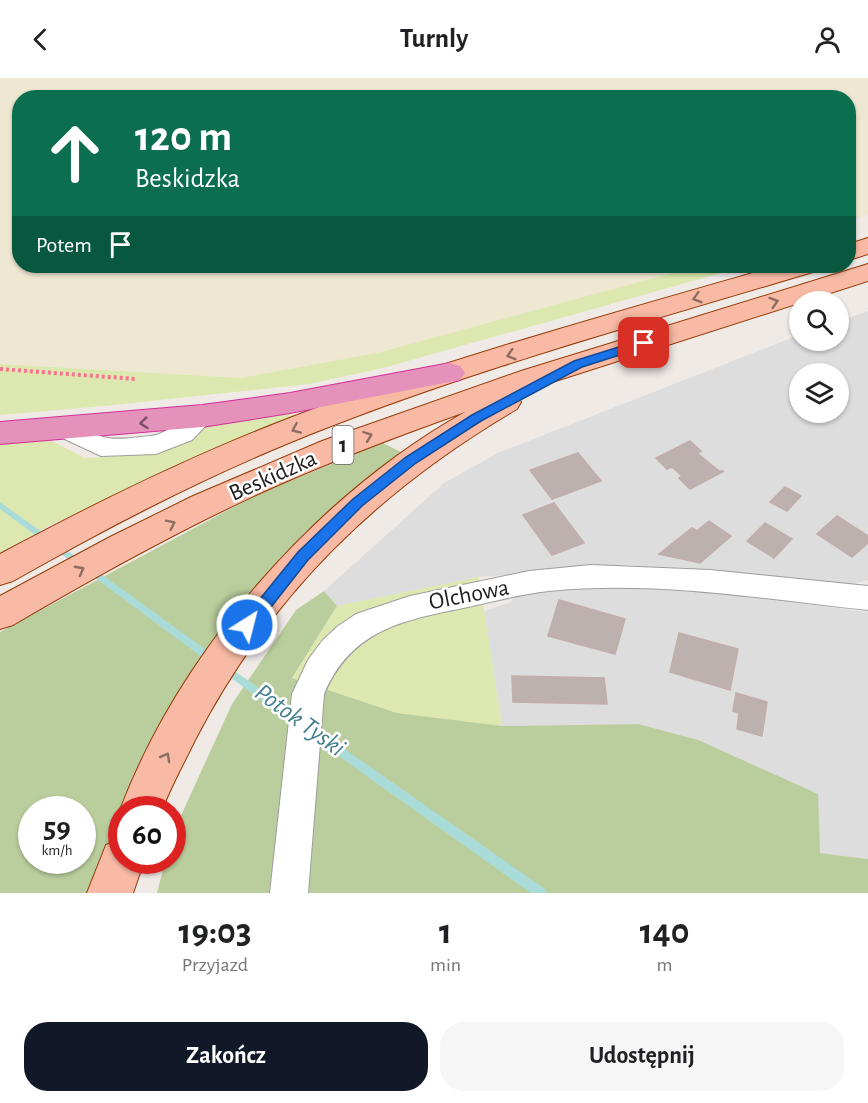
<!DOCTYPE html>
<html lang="pl">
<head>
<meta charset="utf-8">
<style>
  body { margin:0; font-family:"Alegreya Sans",sans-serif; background:#f6f6f6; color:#202124; height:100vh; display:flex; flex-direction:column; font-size:22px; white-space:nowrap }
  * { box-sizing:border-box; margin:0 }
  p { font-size:20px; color:#757577 }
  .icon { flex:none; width:33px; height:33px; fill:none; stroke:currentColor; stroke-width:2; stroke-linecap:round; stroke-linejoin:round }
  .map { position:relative; height:815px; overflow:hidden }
  .sheet { display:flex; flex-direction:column; background:#fff; flex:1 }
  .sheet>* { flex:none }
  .top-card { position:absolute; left:12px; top:12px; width:844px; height:183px; border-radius:24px; box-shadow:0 2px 4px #0004; background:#0b6e4f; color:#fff; overflow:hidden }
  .fabs { position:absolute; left:789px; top:213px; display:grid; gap:12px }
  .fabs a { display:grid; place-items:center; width:60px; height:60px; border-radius:50%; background:#fff; box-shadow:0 2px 4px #0004; font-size:30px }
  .speed { position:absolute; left:18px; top:718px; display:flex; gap:12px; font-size:30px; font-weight:700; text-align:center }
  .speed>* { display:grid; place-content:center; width:78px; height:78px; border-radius:50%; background:#fff; box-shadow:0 2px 4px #0004; line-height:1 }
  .speed small { font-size:15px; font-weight:400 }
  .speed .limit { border:9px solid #d22; background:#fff; color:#111 }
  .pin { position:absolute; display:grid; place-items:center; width:51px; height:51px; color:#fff; margin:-26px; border-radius:12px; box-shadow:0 3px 9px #0006 }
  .me { position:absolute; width:66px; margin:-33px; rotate:36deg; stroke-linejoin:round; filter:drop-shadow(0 0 4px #0008) }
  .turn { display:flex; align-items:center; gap:21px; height:126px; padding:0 24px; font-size:27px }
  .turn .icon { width:78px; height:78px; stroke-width:2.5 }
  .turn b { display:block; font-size:42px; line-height:51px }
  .then { display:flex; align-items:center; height:57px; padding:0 24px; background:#0003; gap:12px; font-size:22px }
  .eta { display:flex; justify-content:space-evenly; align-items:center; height:102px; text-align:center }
  .eta b { font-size:36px; font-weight:700; line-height:42px }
  .primary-button { display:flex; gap:12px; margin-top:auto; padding:12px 24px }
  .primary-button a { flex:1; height:69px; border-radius:24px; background:#111827; color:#fff; font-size:24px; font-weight:700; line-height:69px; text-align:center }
  .primary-button a+a { background:#f6f6f6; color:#202124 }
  header { display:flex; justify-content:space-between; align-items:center; height:78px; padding:0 24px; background:#fff; font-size:27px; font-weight:700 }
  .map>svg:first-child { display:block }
  .residential { fill:#dedddd; fill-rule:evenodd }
  .farmland { fill:#eee8d3 }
  .grass { fill:#dce8af }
  .forest { fill:#bace9d; fill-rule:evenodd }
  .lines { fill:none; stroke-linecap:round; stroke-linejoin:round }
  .stream { fill:#a9dcd8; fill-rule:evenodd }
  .building { fill:#bdb1b0; stroke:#c1adaa; stroke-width:1.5 }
  .minor-casing { stroke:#9d9d9d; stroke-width:2 }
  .major-casing { stroke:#963a06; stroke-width:2 }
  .highway-casing { stroke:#d52e9a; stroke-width:2 }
  .path { stroke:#f5748e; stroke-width:4; stroke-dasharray:3 3; stroke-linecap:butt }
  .minor { fill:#fff; fill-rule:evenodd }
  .major { fill:#f8baa4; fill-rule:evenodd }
  .highway { fill:#e492ba; fill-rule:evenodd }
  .oneway { stroke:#8c6d62 }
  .oneway2 { stroke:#785365 }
  .route { fill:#1a73e8; stroke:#114b97; stroke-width:1.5 }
  .labels { text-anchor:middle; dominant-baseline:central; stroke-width:5; stroke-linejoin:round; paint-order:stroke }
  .shield { fill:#fff; stroke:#636363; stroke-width:1.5 }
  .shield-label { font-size:22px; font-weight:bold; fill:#202020 }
  .street-label { font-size:24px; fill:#202020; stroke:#fff }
  .water-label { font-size:26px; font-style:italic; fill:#437f8e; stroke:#fff }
</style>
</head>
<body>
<header><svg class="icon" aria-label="back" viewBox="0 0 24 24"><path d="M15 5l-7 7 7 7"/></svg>Turnly<svg class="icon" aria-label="person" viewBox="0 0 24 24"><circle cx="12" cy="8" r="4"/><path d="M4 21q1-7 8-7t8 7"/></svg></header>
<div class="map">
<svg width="868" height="815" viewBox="0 0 868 815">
  <rect width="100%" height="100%" fill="#f0eae7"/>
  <!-- residential -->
  <g class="residential">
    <path d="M868,233V502L854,506L629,487L479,499L337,528L324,513L444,405L498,375L799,257L800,262H838L839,243ZM800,296H838V334H800Z"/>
    <path d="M650,507L868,534V781L820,775L638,646L502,648L484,533L511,524L515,516L575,508Z"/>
  </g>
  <!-- farmland -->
  <path class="farmland" d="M0,0H868V137L849,143V20H20V188H698L377,275L241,300L0,286Z"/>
  <!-- grass -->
  <g class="grass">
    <path d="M698,188H746L383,290L309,306L104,328L0,337V286L241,300L377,275Z"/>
    <path d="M284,335L296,338L52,446L0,475V362L46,360L85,380L155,376L203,350Z"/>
    <path d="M479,499L502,648L397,635L292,600L337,528Z"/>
  </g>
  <!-- forest -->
  <g class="forest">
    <path d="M383,365L403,375L304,455L227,551L122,732L121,739L94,800L90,815H0V554L258,416ZM32,732H82V783H32Z"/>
    <path d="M324,513L337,528L292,600L397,635L502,648L638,646L698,662L818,716L820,775L868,781V815H157L165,783H172L173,755L232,626L296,532Z"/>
  </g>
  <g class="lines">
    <!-- stream -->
    <g class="stream">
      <path d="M0,424L82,483L83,485L82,487H76L0,431Z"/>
      <path d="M90,488L216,579L218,582L216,585L213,586L210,585L87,494L86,492L87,490Z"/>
      <path d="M226,587L302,640L303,643L302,646L298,647L294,646L223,594L221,591L223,588Z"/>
      <path d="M313,649L545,811L547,815H531L309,657L308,654L309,651Z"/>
    </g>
  </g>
  <!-- building -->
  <g class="building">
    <path d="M690,363L701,373L697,375L719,393H724L690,411L679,400L682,398L672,389L667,391L656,380Z"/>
    <path d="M578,375L601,403L552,421L530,392Z"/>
    <path d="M785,409L801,418L787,433L770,424Z"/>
    <path d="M554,425L584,465L552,477L523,437Z"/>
    <path d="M837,438L868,458V465L852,479L817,456Z"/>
    <path d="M709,443L731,458L700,485L659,476L692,450L697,453Z"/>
    <path d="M765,445L792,461L774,480L747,463Z"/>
    <path d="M559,522L625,541L615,576L548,558Z"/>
    <path d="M679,555L738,571L730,612L670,594Z"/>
    <path d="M512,598L604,600L607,626L513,624Z"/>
    <path d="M736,615L767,624L762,658L737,651L739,635L733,633Z"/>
  </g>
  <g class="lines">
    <defs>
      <g id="minor">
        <path d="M202,329L211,332L215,338L192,362L156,376L101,378L56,357L52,351L56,345C75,339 86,354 103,359C116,363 137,359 150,358C172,356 182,335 202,329Z"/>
        <path d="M591,487L710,492L868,508V532C763,521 655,502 549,513C522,516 495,523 468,529C405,542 352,550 324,616L308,815H270L292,616L308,582L322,563L338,548L356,536L410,518L529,493Z"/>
      </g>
      <g id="major">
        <path d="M868,160V176L849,182V166Z"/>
        <path d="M868,186V203L515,316L521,324L517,331C377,413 270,517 195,662C184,685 171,708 162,732H122V737L120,732C181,572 316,418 465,334C395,359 326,385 258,416C174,455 93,500 13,547L0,551V518L110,459L193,418L322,363L521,293Z"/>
        <path d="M777,188H817L813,194C636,247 456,296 284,367C190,406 101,453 13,503L0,507V476C97,424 197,375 300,336C456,278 618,234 777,188Z"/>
        <path d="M122,761V783H144L133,815H87L106,767Z"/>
      </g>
      <path id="highway" d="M450,285L460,288L465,295L460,302L290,335L202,349L0,366V344L202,327L290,315Z"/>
    </defs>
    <!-- minor casing -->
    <use href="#minor" class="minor-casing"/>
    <!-- major casing -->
    <use href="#major" class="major-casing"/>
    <!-- highway casing -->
    <use href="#highway" class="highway-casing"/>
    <!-- path -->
    <path class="path" d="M0,291L136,301"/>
    <!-- minor -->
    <use href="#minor" class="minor"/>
    <!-- major -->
    <use href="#major" class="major"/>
    <!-- highway -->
    <use href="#highway" class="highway"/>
  </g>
  <!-- one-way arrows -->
  <defs><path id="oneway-chevron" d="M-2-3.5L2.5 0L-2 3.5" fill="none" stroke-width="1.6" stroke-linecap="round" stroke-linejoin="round" transform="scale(1.5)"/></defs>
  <g class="oneway">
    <use href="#oneway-chevron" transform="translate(697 220) rotate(163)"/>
    <use href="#oneway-chevron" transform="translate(774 224) rotate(-18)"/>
    <use href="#oneway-chevron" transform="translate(511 277) rotate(163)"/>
    <use href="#oneway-chevron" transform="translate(296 351) rotate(157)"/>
    <use href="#oneway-chevron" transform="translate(368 358) rotate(-20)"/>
    <use href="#oneway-chevron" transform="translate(171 446) rotate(-26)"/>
    <use href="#oneway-chevron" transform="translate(80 492) rotate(-28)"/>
    <use href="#oneway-chevron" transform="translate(166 679) rotate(-61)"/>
  </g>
  <use class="oneway2" href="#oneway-chevron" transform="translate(144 345) rotate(174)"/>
  <!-- route -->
  <path class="route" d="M644,261L650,265L648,268L582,289L481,343L416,385L362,428L308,482L253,552L247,554L242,552L239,547L242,543L298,474L353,421L406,379L472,337L574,283Z"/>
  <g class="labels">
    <!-- shield labels -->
    <rect class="shield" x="332.5" y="348" width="21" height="38" rx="4.5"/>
    <g class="shield-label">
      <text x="343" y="367">1</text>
    </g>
    <!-- street labels -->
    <g class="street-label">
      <text transform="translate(273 398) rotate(-24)">Beskidzka</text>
      <text transform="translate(469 517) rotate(-11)">Olchowa</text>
    </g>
    <!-- water labels -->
    <g class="water-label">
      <text transform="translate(300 642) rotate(36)">Potok Tyski</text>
    </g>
  </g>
</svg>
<div class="fabs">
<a><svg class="icon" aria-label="search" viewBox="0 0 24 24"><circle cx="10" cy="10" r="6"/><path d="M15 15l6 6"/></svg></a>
<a><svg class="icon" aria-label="layers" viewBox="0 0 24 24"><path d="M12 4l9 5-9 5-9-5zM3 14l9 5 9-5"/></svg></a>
</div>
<div class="speed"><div>59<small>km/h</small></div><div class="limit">60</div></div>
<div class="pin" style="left:644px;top:265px;background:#d93025"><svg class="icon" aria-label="arrive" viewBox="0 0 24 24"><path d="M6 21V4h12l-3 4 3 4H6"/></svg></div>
<svg class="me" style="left:247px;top:547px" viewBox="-20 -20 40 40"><circle r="17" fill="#1a73e8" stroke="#fff" stroke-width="3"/><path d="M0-11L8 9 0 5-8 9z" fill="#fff"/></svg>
<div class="top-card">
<div class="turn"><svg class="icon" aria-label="ahead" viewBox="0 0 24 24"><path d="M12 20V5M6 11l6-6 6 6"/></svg><div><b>120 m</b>Beskidzka</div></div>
<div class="then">Potem<svg class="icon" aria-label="arrive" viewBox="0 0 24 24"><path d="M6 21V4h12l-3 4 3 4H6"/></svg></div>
</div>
</div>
<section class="sheet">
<div class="eta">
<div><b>19:03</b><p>Przyjazd</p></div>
<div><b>1</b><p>min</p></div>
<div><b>140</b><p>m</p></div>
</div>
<div class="primary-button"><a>Zakończ</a><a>Udostępnij</a></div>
</section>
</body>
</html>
